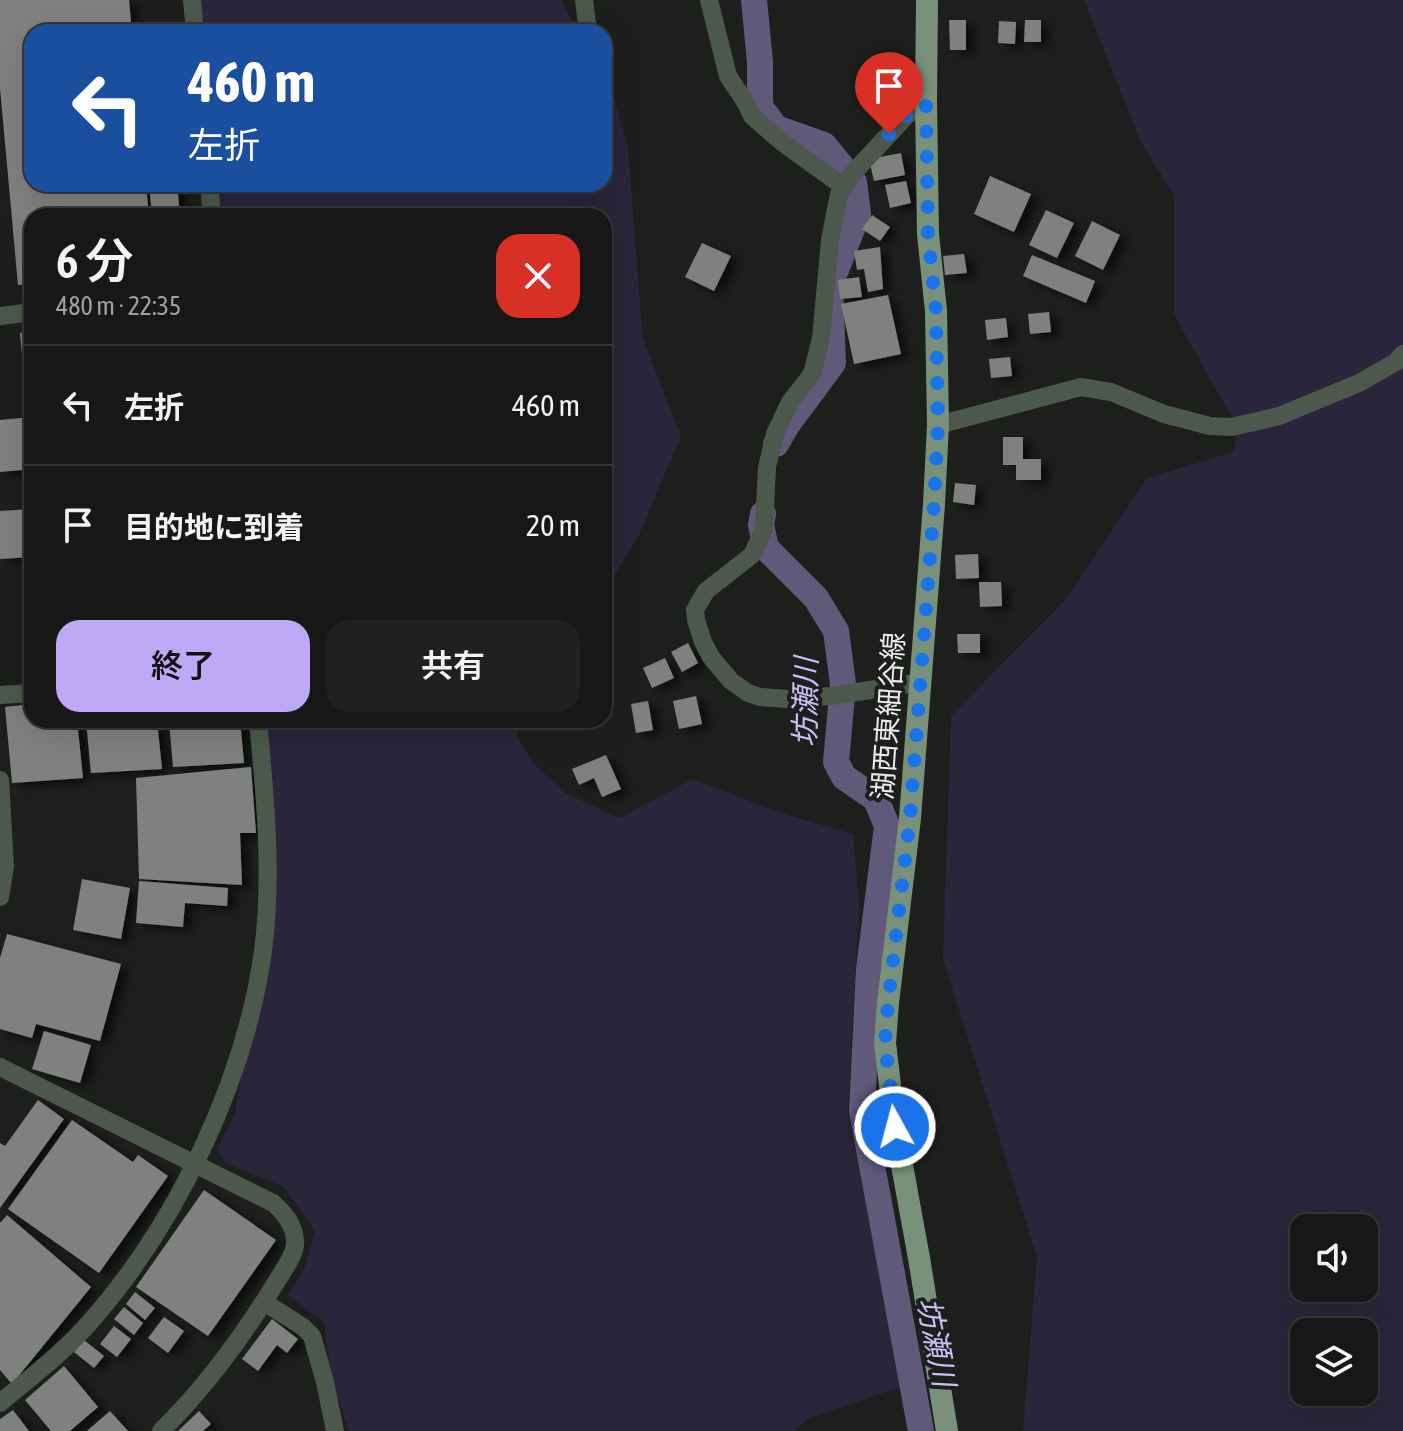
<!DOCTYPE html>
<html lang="ja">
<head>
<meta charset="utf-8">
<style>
  body { margin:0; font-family:"Asap Condensed","Noto Sans JP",sans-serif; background:#1f201f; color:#f1f3f6; height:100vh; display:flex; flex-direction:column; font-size:30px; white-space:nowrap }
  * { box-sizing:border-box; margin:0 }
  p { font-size:26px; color:#9e9fa1 }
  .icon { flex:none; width:44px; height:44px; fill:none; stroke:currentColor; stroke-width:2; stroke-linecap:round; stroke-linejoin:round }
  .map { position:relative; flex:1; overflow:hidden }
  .side { position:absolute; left:24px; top:208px; width:588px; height:520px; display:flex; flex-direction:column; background:#161716; border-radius:24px; box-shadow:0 8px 32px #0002,0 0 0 2px #353635 }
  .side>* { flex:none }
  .hud { position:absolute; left:24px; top:24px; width:588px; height:168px; border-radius:24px; box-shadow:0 8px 32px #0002,0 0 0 2px #353635; background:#1a4fa0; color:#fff; overflow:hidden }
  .tools { position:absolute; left:1290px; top:1214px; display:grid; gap:16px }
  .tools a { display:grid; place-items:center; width:88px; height:88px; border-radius:16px; background:#161716; box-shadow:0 8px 32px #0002,0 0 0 2px #353635; font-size:40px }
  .pin { position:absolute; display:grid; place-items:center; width:68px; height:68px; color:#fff; margin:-82px -34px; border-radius:50% 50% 50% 0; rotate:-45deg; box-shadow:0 0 8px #0007 }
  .pin .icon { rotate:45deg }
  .me { position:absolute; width:88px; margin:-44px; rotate:353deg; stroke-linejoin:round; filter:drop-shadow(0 0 6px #0008) }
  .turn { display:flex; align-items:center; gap:28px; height:168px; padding:0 32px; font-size:36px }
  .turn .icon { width:104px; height:104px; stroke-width:2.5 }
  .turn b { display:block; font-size:56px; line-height:68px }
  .round { display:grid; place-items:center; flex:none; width:84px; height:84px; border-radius:24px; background:#1f201f }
  .overview { display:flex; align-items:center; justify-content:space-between; height:136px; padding:0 32px }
  h1 { font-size:48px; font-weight:600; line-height:60px }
  .button { display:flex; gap:16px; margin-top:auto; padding:16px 32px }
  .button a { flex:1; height:92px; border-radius:24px; background:#bda9f5; color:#111; font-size:32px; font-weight:600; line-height:92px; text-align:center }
  .button a+a { background:#1f201f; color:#f1f3f6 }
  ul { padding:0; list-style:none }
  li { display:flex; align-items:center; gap:24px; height:120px; padding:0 32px; border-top:2px solid #353635 }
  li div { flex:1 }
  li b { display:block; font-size:30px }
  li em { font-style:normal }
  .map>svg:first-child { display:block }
  .green { fill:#2a253a; fill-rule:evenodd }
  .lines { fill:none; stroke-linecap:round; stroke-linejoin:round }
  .river { stroke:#615979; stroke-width:26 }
  .building { fill:#7f817f; filter:url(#shadow) }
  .minor { stroke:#4c584c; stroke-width:18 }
  .major { stroke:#79917a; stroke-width:22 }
  .route { stroke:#1a73e8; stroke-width:14; stroke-dasharray:0 25.2 }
  .labels { text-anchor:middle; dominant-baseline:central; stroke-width:8; stroke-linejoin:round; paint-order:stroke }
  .street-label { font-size:28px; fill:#ebeceb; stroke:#1d1f1d }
  .water-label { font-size:30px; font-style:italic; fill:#cabdf6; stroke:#1d1f1d }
</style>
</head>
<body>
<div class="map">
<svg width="1403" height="1431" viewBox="0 0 1403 1431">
  <defs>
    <filter id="shadow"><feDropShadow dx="8" dy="4.5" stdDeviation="4" flood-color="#0009"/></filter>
  </defs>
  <rect width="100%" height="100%" fill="#1d1f1d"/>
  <!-- green -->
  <g class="green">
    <path d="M201,0H561L578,32H201Z"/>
    <path d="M1084,0H1403V1431H1023L1037,1257L943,959L951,716L1067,598L1147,478L1234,452L1238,428L1174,315V195L1142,144ZM1304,1228H1364V1288H1304ZM1304,1332H1364V1392H1304Z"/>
    <path d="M604,79L614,96L628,148L643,339L681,436L639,535L604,592V216H212L209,184H604Z"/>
    <path d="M258,720H524L516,734L533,763L565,793L619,818L693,779L781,813L853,834L859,903L848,1112L851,1129L866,1170L869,1203L881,1262L883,1297L891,1316L896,1346L901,1365L900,1387L807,1419L795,1431H349C337,1396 327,1361 324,1323L288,1295L305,1267L315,1231L284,1187L225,1163L217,1149L235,1114L255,989L266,891Z"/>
  </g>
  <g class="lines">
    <!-- river -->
    <g class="river">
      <path d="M754,0L760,62V107L776,128L824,145L854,182L858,214L830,285L833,363L787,425L776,444"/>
      <path d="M763,514L761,525L766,548L816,598L836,631L843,684L836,762L844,777L876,799L887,826L869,969L862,1111L921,1431"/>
    </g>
  </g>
  <!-- building -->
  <g class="building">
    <path d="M0,0H129L132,32H32V184H146L149,216H32V284L18,285L0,88Z"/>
    <path d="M949,20H966V50H950Z"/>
    <path d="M1025,20H1041V42H1024Z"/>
    <path d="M999,21L1016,22L1015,44L998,43Z"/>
    <path d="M901,153L905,175L874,181L869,159Z"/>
    <path d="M990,176L1031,194L1014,232L974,214Z"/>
    <path d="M906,181L911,203L890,208L885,185Z"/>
    <path d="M149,184H177L180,216H152Z"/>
    <path d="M1046,210L1074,223L1057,258L1029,245Z"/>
    <path d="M872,215L890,227L880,241L862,229Z"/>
    <path d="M1092,221L1120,235L1103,270L1075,256Z"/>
    <path d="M702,243L731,256L714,291L685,277Z"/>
    <path d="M880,247L883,289L868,292L864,269L857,270L854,251Z"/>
    <path d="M964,254L967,273L945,275L943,256Z"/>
    <path d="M1032,255L1095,281L1086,303L1023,276Z"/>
    <path d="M859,277L862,297L840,299L838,280Z"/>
    <path d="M888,295L901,354L854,364L841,304Z"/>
    <path d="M1049,312L1051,332L1030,334L1028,314Z"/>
    <path d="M1006,318L1008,337L987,340L985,320Z"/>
    <path d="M32,332V409H27L20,333Z"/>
    <path d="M1010,357L1012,376L991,378L989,359Z"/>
    <path d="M32,417V469L0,472V420Z"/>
    <path d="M1003,437H1023V459H1041V480H1016V465H1003Z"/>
    <path d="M955,483L976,485L974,505L953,502Z"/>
    <path d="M32,509V557L0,559V511Z"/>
    <path d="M978,554L979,578L956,579L955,555Z"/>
    <path d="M979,582H1001L1002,606L980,607Z"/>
    <path d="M957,634H980V653H958Z"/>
    <path d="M688,643L698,663L682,672L671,652Z"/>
    <path d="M665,658L674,678L652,688L643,668Z"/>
    <path d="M696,696L702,724L679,729L673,701Z"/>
    <path d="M648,701L653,730L636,733L631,704Z"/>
    <path d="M32,704V720H77L83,778L12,783L5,707Z"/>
    <path d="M86,720H157L162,769L91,773Z"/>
    <path d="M169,720H240L244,763L173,767Z"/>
    <path d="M606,755L621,789L602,797L594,778L579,785L572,769Z"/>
    <path d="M251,767L256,833H240L242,885L139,879L136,778Z"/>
    <path d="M82,879L130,888L121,939L73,930Z"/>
    <path d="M139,881L228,888L227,906L185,903L183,927L136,923Z"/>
    <path d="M7,934L121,964L100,1041L36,1024L32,1038L0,1029V958Z"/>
    <path d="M44,1031L91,1045L80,1083L32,1069Z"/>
    <path d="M38,1100L64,1119L0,1208V1143L5,1146Z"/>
    <path d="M72,1120L133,1162L138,1155L168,1176L99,1273L8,1209Z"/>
    <path d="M204,1190L276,1240L208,1336L136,1287Z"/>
    <path d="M7,1215L91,1287L12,1384L0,1370V1223Z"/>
    <path d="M135,1292L155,1308L145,1320L126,1304Z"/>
    <path d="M124,1307L143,1323L134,1335L114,1319Z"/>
    <path d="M164,1317L184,1331L168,1353L148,1338Z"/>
    <path d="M272,1319L298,1339L287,1353L277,1345L258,1371L242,1359Z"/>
    <path d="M114,1326L131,1339L117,1357L100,1344Z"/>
    <path d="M84,1340L104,1356L94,1368L74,1352Z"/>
    <path d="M64,1366L98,1407L70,1431H51L25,1400Z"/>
    <path d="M13,1410L29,1431H0V1419Z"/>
    <path d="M110,1411L128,1431H87Z"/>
    <path d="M199,1411L211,1424L203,1431H178Z"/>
  </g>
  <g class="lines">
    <!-- minor -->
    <g class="minor">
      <path d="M192,0L195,32"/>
      <path d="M584,0L588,32"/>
      <path d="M709,0L728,76L746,103L752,116L783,143L844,187"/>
      <path d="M209,184L212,216"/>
      <path d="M0,316L32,312"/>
      <path d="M938,425L1081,387L1111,392L1164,414L1210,426L1232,427L1279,416L1359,383L1396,362L1403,354"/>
      <path d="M921,682L831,696L789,699L760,697L748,693L731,681L711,657L703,642L696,620L695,610L706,591L752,555L764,529L767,467L775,434L790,402L812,374L821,338L830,240L839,194L852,174L907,115L926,104"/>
      <path d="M0,695L32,693"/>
      <path d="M0,780L5,866L0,897"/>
      <path d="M0,1067L273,1203C286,1214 296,1227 295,1245C293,1259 282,1272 275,1284C243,1336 205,1388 161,1431"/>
      <path d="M264,1302L303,1327L312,1336L325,1382L335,1431"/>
      <path d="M0,1403C31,1377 64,1352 91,1321C177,1223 245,1081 263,951C273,875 265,796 258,720"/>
    </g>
    <!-- major -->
    <path class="major" d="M927,0L926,100L928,234L936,311L938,425L934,504L910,818L888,1003L885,1043L895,1127L919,1258L947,1431"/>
  </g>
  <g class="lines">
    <!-- route -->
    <path class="route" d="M889,134L907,115L926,104L928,234L936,311L938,425L934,504L910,818L888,1003L885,1043L895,1127"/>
  </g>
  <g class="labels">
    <!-- street labels -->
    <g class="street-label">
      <text transform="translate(888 716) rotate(-86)">湖西東細谷線</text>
    </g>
    <!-- water labels -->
    <g class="water-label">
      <text transform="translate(805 702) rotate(-89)">坊瀬川</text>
      <text transform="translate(937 1342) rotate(79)">坊瀬川</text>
    </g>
  </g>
</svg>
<div class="tools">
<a><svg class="icon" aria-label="sound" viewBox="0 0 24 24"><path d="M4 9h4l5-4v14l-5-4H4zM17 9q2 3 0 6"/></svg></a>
<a><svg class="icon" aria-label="layers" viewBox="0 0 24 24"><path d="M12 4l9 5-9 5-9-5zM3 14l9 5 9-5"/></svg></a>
</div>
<div class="pin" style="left:889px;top:134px;background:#d93025"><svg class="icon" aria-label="arrive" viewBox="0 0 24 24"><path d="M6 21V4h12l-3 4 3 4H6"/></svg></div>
<svg class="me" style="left:895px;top:1127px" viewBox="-20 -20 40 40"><circle r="17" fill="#1a73e8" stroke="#fff" stroke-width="3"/><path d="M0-11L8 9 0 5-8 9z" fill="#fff"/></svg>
<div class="hud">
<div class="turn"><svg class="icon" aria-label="left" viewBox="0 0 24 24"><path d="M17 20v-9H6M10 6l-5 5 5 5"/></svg><div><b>460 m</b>左折</div></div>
</div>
<section class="side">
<div class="overview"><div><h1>6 分</h1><p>480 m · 22:35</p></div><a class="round" style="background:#d93025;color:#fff"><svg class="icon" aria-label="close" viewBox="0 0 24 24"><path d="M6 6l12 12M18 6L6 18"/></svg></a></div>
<ul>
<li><svg class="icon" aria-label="left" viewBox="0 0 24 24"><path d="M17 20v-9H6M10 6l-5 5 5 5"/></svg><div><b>左折</b></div><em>460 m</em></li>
<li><svg class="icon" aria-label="arrive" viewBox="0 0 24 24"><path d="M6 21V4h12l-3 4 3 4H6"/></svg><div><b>目的地に到着</b></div><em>20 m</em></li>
</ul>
<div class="button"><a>終了</a><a>共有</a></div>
</section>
</div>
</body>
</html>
